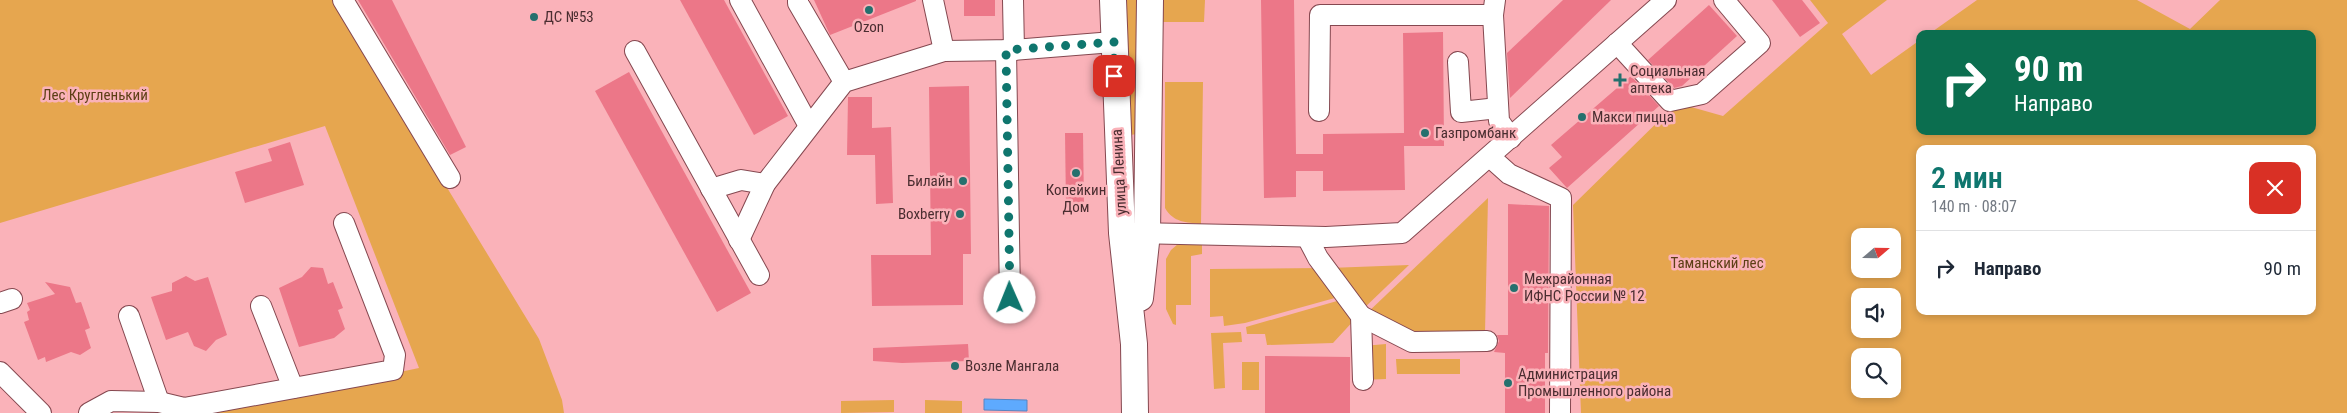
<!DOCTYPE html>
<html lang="ru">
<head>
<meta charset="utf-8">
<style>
  body { margin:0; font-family:"Roboto Condensed",sans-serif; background:#f2f2f3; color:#1f2937; height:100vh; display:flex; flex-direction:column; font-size:19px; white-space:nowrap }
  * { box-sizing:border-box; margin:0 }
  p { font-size:16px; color:#747a83 }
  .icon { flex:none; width:28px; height:28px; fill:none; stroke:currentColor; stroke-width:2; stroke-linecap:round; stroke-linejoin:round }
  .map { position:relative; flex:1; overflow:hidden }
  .side { position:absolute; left:1916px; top:145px; width:400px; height:170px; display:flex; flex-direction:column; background:#fff; border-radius:10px; box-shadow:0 2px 8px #0003 }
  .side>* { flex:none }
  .top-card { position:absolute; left:1916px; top:30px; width:400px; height:105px; border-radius:10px; box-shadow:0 2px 8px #0003; background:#0b6e4f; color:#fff; overflow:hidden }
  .needle { width:32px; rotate:70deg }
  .tools { position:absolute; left:1851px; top:228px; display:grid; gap:10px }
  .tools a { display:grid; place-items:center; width:50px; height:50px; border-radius:10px; background:#fff; box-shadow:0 2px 8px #0003; font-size:25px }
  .pin { position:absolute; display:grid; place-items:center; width:42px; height:42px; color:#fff; margin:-21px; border-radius:10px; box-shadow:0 2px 8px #0006 }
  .me { position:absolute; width:55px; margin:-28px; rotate:359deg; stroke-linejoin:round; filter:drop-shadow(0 0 4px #0008) }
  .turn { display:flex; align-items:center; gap:18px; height:105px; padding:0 15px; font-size:22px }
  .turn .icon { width:65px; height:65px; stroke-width:2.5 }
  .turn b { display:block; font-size:35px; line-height:42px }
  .round { display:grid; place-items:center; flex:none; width:52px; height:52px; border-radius:10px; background:#f2f2f3 }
  .head { display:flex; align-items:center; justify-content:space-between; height:85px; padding:0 15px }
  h1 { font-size:30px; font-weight:600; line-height:38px; color:#0f766e }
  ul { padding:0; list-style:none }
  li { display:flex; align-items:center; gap:15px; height:75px; padding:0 15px; border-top:1px solid #e0e1e3 }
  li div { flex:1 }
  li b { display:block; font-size:19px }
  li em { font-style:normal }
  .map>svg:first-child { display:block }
  .green { fill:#e6a64f; fill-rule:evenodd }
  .water { fill:#5eaafe; stroke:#5884c0 }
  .building { fill:#ec7788 }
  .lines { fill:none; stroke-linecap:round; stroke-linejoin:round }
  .minor-casing { stroke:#854850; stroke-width:22 }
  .major-casing { stroke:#854850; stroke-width:28 }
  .minor { stroke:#fff; stroke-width:20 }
  .major { stroke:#fff; stroke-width:26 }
  .route { stroke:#0f766e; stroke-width:9; stroke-dasharray:0 16.2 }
  .poi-dot { fill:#25706e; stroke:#fab2b9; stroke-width:2 }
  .labels { text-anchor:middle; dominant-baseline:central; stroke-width:5; stroke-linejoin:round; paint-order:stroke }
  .poi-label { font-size:15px; fill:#4a2d30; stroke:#fab2b9; text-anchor:start }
  .park-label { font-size:15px; fill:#5c3f15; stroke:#fab2b9 }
  .street-label { font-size:15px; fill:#4a2d30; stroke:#fab2b9 }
</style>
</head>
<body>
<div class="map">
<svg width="2347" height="413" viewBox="0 0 2347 413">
  <rect width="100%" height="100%" fill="#fab2b9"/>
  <!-- green -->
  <g class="green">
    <path d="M0,0H333L539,339L562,400L564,413H203L419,368L325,126L0,223Z"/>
    <path d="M1125,0H1138L1137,134L1130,135Z"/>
    <path d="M1161,0H1205L1204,22H1161Z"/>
    <path d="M1810,0H1887L1842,34L1871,75L1920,40V131H2312V34H1929L1977,0H2137L2190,29L2220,0H2347V413H1581L1573,205L1677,103L1723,116L1828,23ZM1920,149H2312V311H1920ZM1860,236H1892V269H1860ZM1860,296H1892V329H1860ZM1860,356H1892V389H1860Z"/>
    <path d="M1165,82H1203L1201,224C1186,222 1174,223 1165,208Z"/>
    <path d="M1488,198L1485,333H1399L1365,315Z"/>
    <path d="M1202,243V254L1191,256V305H1176V325L1173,324L1166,309V259L1171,250L1178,244Z"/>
    <path d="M1409,265L1361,311L1329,268Z"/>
    <path d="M1321,268L1342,296L1245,323L1224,326L1223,316L1210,317V269Z"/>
    <path d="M1344,299L1357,317L1333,343L1267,345L1265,334H1247L1246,327Z"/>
    <path d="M1241,332L1242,342L1223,343L1225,388L1214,389L1211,333Z"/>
    <path d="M1386,344V379L1363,380V346Z"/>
    <path d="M1396,359H1460V374H1397Z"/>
    <rect x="1242" y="362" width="17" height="28"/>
    <path d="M894,400V412L841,413V401Z"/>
    <path d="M925,400L962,401V413H925Z"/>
  </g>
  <!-- water -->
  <path class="water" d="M984,399L1027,400V411L984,410Z"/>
  <!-- building -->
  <g class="building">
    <path d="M358,0H392L466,147L450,155Z"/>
    <path d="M680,0H724L788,116L754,135Z"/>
    <path d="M814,0H916V1L830,35Z"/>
    <rect x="964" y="0" width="31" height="16"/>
    <path d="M1261,0H1294L1296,154H1323V134L1404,133L1403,33L1443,32L1444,146H1404L1405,190L1323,191V171H1296V197L1264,198Z"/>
    <path d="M1563,0H1611L1510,98L1507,53Z"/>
    <path d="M1772,0H1802L1820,23L1800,37Z"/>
    <path d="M1709,5L1737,36L1682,86L1674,88L1648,60Z"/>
    <path d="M629,72L751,293L717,312L595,91Z"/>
    <path d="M1631,76L1659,106L1567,188L1549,168L1562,157L1551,145Z"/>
    <path d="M969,86L971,254H963V305L872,306L871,255H931L929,87Z"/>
    <path d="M848,97H872V128L891,127L893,203L876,204L875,155H847Z"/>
    <path d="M1065,133H1083L1084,207H1066Z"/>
    <path d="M290,142L304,185L245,203L235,172L272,161L268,149Z"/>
    <path d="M1508,204L1549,206L1548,353H1545V413H1505V353L1494,352L1499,341L1497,335H1508Z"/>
    <path d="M311,267L323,268L328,284L333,282L343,308L338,310L345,329L334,338L299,347L279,288L302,277Z"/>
    <path d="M186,276L195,281L208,277L227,335L216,340L206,351L194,346L188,332L166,340L151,297L172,291V283Z"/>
    <path d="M45,282L70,287L76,303L81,302L90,328L85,330L91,348L80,355L71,352L46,362L45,357L38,360L24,322L29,320L27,312L30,310L27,303L55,294Z"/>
    <path d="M968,344L969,361L902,363L873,361V348Z"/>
    <path d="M1265,356L1350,357V413H1265Z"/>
  </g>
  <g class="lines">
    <defs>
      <g id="minor">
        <path d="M343,0L450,178"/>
        <path d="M740,0L809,126"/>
        <path d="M798,0V3L844,82"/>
        <path d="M933,0L944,51"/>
        <path d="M1013,0L1014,50"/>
        <path d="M1495,0L1493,15L1499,121L1511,138"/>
        <path d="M1617,43L1670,101L1702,94L1760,43L1724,0"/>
        <path d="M1006,50L1010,298"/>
        <path d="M635,51L759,275"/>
        <path d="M1458,62L1461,112L1498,108"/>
        <path d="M1319,111L1320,15H1493"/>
        <path d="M1490,157L1509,174L1561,198L1560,413"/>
        <path d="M711,189L741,180L765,184"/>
        <path d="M1134,233L1326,237L1402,233L1666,0"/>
        <path d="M1307,237L1318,258L1361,316L1363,380"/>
        <path d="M739,240L765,184L844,82L944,51L1014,50L1113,42"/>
        <path d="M0,303L12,299"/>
        <path d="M261,306L293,388"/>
        <path d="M129,316L159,402"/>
        <path d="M1361,316L1412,342L1487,341"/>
        <path d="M0,372L41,413"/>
        <path d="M89,413L111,401L159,402L184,408L393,370L395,355L344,223"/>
      </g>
      <g id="major">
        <path d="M1113,0L1122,233L1134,344L1135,413"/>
        <path d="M1140,298L1147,233L1150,0"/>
      </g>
    </defs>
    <!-- minor casing -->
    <use href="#minor" class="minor-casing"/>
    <!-- major casing -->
    <use href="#major" class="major-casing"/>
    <!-- minor -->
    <use href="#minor" class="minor"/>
    <!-- major -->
    <use href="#major" class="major"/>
  </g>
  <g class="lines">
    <!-- route -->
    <path class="route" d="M1010,298L1006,50L1114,42V76"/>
  </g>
  <!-- markers -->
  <g class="poi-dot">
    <circle cx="869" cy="10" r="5"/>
    <circle cx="534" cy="17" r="5"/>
    <path d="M1617.5 72.5h5v5h5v5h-5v5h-5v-5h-5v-5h5z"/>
    <circle cx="1582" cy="117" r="5"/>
    <circle cx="1425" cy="133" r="5"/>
    <circle cx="1076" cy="173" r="5"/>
    <circle cx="963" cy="181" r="5"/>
    <circle cx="960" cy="214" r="5"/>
    <circle cx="1514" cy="288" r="5"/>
    <circle cx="955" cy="366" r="5"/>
    <circle cx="1508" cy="383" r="5"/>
  </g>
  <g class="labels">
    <!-- poi labels -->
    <g class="poi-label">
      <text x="544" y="17">ДС №53</text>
      <text x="869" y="27" text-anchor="middle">Ozon</text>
      <text x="1630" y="71">Социальная<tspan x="1630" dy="17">аптека</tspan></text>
      <text x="1592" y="117">Макси пицца</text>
      <text x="1435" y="133">Газпромбанк</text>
      <text x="953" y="181" text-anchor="end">Билайн</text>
      <text x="1076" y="190" text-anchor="middle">Копейкин<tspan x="1076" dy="17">Дом</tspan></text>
      <text x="950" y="214" text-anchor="end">Boxberry</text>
      <text x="1524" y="279">Межрайонная<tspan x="1524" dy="17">ИФНС России № 12</tspan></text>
      <text x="965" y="366">Возле Мангала</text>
      <text x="1518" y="374">Администрация<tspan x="1518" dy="17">Промышленного района</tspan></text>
    </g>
    <!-- park labels -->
    <g class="park-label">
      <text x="95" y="95">Лес Кругленький</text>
      <text x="1717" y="263">Таманский лес</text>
    </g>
    <!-- street labels -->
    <g class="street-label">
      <text transform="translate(1119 172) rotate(-93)">улица Ленина</text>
    </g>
  </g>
</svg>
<div class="tools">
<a><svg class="needle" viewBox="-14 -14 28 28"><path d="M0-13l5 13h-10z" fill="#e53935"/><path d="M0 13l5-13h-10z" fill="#747a83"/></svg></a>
<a><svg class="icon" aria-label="sound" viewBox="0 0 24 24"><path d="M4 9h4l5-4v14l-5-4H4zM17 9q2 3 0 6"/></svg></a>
<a><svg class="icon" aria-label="search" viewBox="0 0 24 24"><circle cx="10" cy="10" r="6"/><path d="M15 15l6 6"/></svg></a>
</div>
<div class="pin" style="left:1114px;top:76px;background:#d93025"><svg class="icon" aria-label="arrive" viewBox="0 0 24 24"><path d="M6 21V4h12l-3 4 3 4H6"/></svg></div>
<svg class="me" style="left:1010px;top:298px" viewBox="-20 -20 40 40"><circle r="19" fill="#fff"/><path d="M0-13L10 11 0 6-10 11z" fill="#0f766e"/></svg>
<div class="top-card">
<div class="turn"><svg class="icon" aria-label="right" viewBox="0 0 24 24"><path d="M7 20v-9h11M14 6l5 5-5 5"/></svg><div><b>90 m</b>Направо</div></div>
</div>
<section class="side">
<div class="head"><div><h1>2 мин</h1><p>140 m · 08:07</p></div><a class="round" style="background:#d93025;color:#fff"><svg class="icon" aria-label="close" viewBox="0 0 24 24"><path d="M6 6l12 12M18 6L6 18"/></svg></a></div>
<ul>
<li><svg class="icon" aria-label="right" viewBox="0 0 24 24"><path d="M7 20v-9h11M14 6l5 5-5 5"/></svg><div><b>Направо</b></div><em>90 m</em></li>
</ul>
</section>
</div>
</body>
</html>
